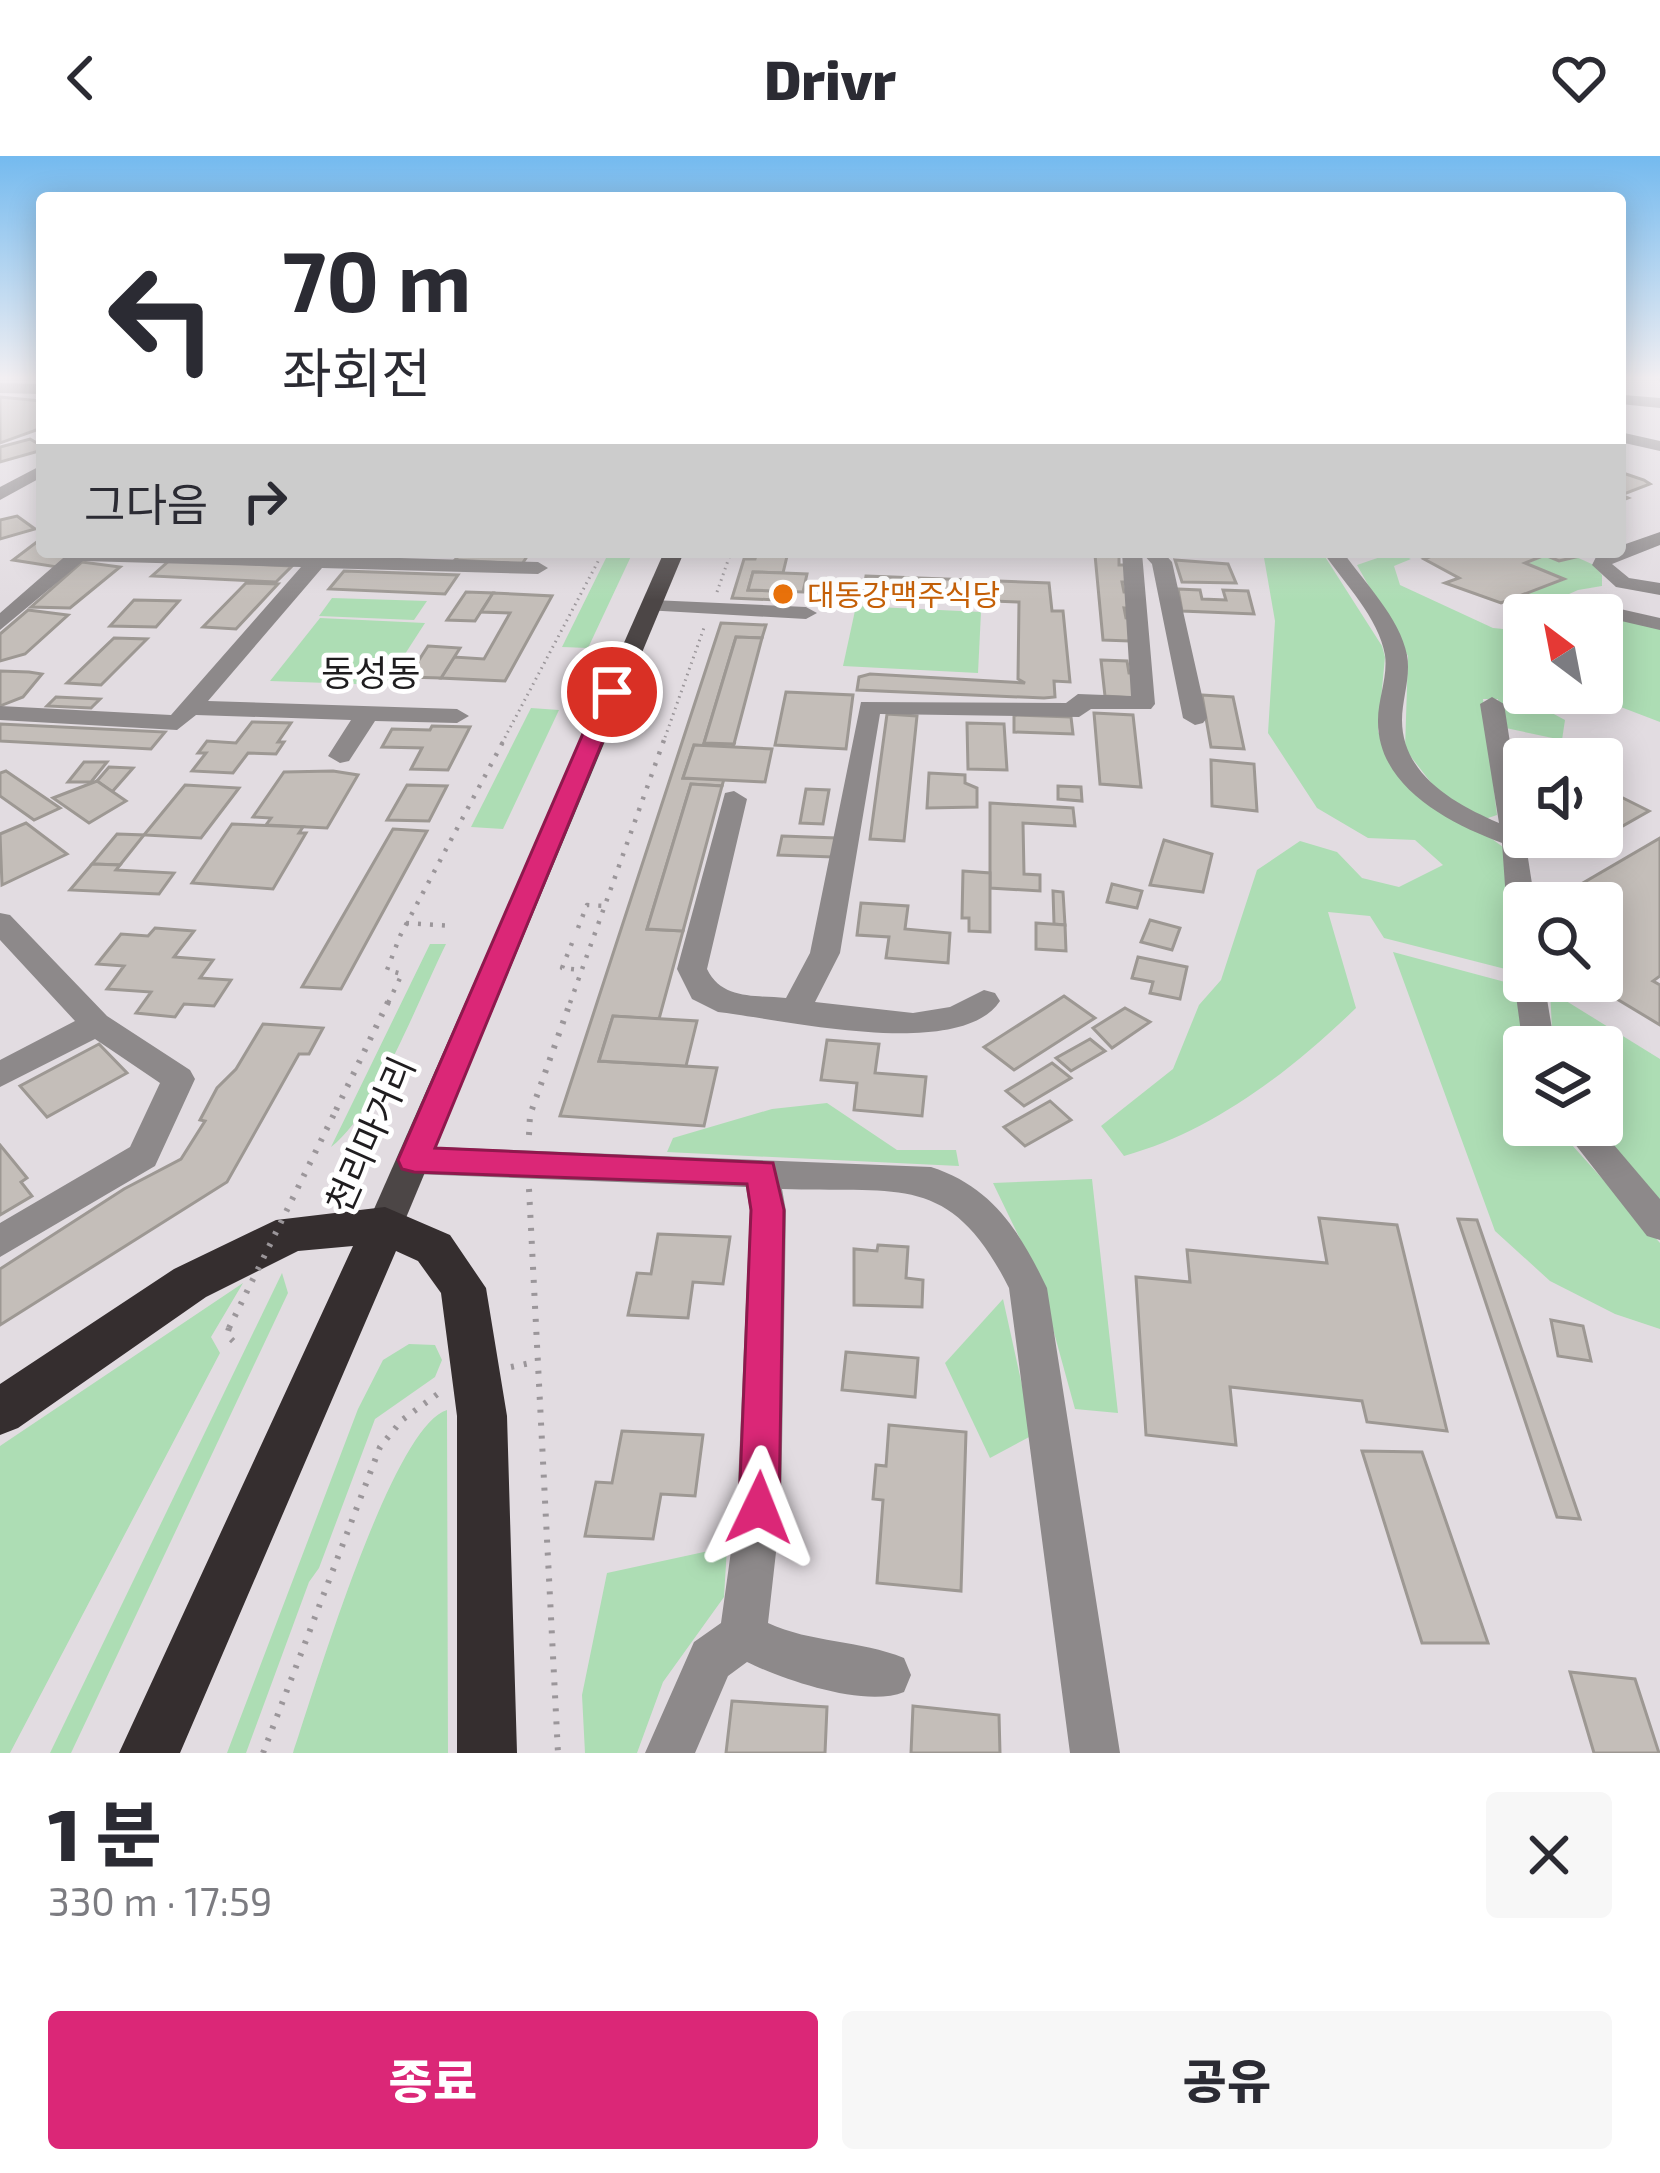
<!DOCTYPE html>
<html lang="ko">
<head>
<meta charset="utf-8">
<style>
  body { margin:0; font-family:"Exo 2","Noto Sans KR",sans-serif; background:#f7f7f7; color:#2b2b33; height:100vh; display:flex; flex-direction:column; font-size:45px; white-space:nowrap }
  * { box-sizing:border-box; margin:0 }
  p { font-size:39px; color:#7c7c81 }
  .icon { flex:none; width:66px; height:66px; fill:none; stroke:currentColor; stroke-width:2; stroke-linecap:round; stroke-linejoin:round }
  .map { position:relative; height:1597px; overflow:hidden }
  .panel { display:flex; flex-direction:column; background:#fff; flex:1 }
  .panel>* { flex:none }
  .guide { position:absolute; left:36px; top:36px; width:1590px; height:366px; border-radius:12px; box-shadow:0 6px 30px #0003; background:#fff; color:#2b2b33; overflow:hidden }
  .needle { width:78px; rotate:328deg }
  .tools { position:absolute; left:1503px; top:438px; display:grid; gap:24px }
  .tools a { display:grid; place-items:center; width:120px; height:120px; border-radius:12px; background:#fff; box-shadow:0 6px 30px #0003; font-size:60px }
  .pin { position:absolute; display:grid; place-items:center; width:102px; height:102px; color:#fff; margin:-51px; border:6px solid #fff; border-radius:50%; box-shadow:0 3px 12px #0007 }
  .me { position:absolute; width:132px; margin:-66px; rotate:2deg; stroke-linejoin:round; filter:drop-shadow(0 0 9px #0008) }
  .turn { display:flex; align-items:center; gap:42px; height:252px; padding:0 48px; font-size:54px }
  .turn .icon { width:156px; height:156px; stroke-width:2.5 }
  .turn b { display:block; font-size:84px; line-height:102px }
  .then { display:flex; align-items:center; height:114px; padding:0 48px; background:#0003; gap:24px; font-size:45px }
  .round { display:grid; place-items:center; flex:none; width:126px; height:126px; border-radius:12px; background:#f7f7f7 }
  .summary { display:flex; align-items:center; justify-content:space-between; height:204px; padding:0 48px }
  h1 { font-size:72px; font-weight:800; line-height:90px }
  .action { display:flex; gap:24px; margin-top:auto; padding:24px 48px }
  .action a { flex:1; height:138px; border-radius:12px; background:#db2777; color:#fff; font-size:48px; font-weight:800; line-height:138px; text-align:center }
  .action a+a { background:#f7f7f7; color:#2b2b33 }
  header { display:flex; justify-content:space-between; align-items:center; height:156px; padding:0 48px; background:#fff; font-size:54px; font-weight:800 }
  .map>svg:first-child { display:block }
  .green { fill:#adddb4 }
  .building { fill:#c4beb9; stroke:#9d9893; stroke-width:3 }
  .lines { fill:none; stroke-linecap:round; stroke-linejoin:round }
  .path-far2 { stroke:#9b969a; stroke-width:3; stroke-dasharray:1.5 4.5; stroke-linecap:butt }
  .path-far1 { stroke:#9b969a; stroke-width:4.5; stroke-dasharray:3 9; stroke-linecap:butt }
  .path { stroke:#9b969a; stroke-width:6; stroke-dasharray:3 10; stroke-linecap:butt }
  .minor { fill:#8d898a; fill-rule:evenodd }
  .major { fill:#4c4646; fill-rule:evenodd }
  .highway { fill:#352e2f; fill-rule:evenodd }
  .path-bridge { stroke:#9b969a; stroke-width:6; stroke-dasharray:3 10; stroke-linecap:butt }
  .route { fill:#db2777; stroke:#8e194d; stroke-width:3 }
  .food-dot { fill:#e8710a; stroke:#fff; stroke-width:4.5 }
  .labels { text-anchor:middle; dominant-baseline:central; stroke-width:10; stroke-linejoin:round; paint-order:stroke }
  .far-food-label { font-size:30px; fill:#c56008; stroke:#fff; text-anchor:start }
  .far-quarter-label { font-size:36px; fill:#1f1d1f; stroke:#fff }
  .street-label { font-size:36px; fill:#1f1d1f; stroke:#fff }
</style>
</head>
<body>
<header><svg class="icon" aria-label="back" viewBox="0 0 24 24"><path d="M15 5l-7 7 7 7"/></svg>Drivr<svg class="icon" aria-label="heart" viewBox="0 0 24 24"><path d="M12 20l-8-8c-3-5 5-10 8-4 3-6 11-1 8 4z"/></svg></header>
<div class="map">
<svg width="1660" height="1597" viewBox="0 0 1660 1597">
  <rect width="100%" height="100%" fill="#e2dce1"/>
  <!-- green -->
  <g class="green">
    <path d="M609,396H633L588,492L562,491Z"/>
    <path d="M1263,396H1322L1382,490L1385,501L1378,575L1392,609L1507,694L1517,816L1384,782L1370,760L1328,756L1356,852C1291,915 1212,976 1124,1000L1101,970L1173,913L1199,849L1221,824L1257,714L1300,685L1337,696L1362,722L1399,731L1443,709L1415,684L1368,682L1317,652L1268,577L1275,465Z"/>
    <path d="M1395,396L1411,403L1394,410L1400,429L1493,472L1524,475V537H1538L1537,549L1565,564L1562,584L1501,571L1498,543H1483L1497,659L1485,663L1439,637L1405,593L1408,500L1357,409Z"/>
    <path d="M1545,400L1560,406L1574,400L1594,409L1602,419V430L1578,434L1531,455L1508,445L1564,424L1527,408Z"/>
    <path d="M332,442L427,445L414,464L319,460Z"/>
    <path d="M856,450L981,456L978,517L843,510Z"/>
    <path d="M1602,461L1660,471V566L1584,537H1602Z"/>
    <path d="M320,462L425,467L385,529L270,525Z"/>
    <path d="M531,552L559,554L503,673L471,671Z"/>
    <path d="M430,788H446C419,842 376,957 331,991Z"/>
    <path d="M1393,796L1520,830L1524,969H1554L1660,1087V1173L1615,1158L1550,1125L1495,1075Z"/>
    <path d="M1550,835L1660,903V1045L1591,969H1602V891H1553Z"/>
    <path d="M827,947L897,994H956L959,1010L667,996L673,982L772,953Z"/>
    <path d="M1092,1023L1118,1257L1075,1253L1039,1122L993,1027Z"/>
    <path d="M282,1117L288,1137L71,1597H50Z"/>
    <path d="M243,1127L211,1181L220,1197L10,1597H0V1290Z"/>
    <path d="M1003,1143L1033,1279L990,1302L945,1207Z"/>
    <path d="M409,1188L435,1189L442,1204L435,1221L375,1263L319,1412L309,1426L246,1597H227L358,1253L383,1204Z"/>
    <path d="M447,1254L448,1597H293C314,1535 392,1270 447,1254Z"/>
    <path d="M727,1391L724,1441L663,1526L637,1597H585L582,1539L607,1417Z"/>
  </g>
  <!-- building -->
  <g class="building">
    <path d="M0,241L42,245V272L0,287Z"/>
    <path d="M30,283L42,290L39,295L0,306V291Z"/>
    <path d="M1620,316L1644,324L1650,328L1621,339L1628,342L1620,345Z"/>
    <path d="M17,360L35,373L0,383V364Z"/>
    <path d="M42,382V396H76L57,411L13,404Z"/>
    <path d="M462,396H530L522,408L455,404Z"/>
    <path d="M757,396H788L783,417L753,416L748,434L780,435L777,444L732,442L744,403H755Z"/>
    <path d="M1442,396H1597L1559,405L1545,399L1525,407L1564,423L1501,447L1445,427L1459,422L1424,403Z"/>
    <path d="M1095,399L1119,400V409H1125L1129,426H1122L1124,436H1132L1134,453L1124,452L1126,462L1133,463L1129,485L1103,484Z"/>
    <path d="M170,404L292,410L276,426L152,420Z"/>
    <path d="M1175,404L1228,408L1236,427L1182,426Z"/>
    <path d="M82,406L120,411L70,452L31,451Z"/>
    <path d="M344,415L458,419L445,438L329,433Z"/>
    <path d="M753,416L783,417L807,418L803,436L748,434Z"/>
    <path d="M866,420L1049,427L1052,455H1063L1070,526L1054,525L1055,541L1044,542L857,534L859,521L870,518L1025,527L1018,523L1019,446L863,440Z"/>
    <path d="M246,427L278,428L236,473L203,471Z"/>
    <path d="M1178,433L1200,434L1202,443L1226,444L1223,434L1248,435L1254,458L1182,455Z"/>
    <path d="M466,436L493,437L475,465L447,464Z"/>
    <path d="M493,437L552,440L505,525L441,522L454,501L484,503L510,457L481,456Z"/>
    <path d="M134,444L179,445L156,471L110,470Z"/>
    <path d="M28,454L68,459L25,498L0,505V478Z"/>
    <path d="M721,467L766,469L762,482L736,481L704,587L734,588L732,592L694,589L683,622L724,623L722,630L691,628L647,773L683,775L659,863L613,860L599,905L717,912L704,970L560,960Z"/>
    <path d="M736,481L762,482L734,588L704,587Z"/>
    <path d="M114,482L147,483L101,529L67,527Z"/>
    <path d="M428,490L460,492L441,522L408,521Z"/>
    <path d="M1101,504L1127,505L1129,517H1134L1133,542L1105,540Z"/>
    <path d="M0,515L29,516L42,518L23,541L0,550Z"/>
    <path d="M786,536L853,539L846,593L775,589Z"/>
    <path d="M1202,539L1233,541L1244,593L1211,591Z"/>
    <path d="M56,541L100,543L91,552L47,550Z"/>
    <path d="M1094,557L1133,559L1141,631L1100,628Z"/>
    <path d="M887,558L917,560L904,685L870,683Z"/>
    <path d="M1014,559L1071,561L1073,578L1014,576Z"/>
    <path d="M252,566L291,567L278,586H284L276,598L248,597L233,617L192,615L206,597H198L207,585L236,587Z"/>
    <path d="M967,567L1004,568L1007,614L968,613Z"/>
    <path d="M0,568L165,576L151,593L0,585Z"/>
    <path d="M432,570L470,571L448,614L411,613L422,592L382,591L392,573L430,574Z"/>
    <path d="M694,589L772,593L765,626L683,622Z"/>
    <path d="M1211,604L1254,608L1257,655L1212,650Z"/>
    <path d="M84,606H107L91,626H68Z"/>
    <path d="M109,611L133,612L112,636L97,625Z"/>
    <path d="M6,615L60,652L34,664L0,640V617Z"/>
    <path d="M333,615L358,619L327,672L266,669L271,662L253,661L284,616Z"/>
    <path d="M929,617L965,619V627L977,632V651L927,652Z"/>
    <path d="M97,625L126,645L89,667L53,642Z"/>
    <path d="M691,628L722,630L683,775L647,773Z"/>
    <path d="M185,629L239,632L201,682L144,679Z"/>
    <path d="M407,629L447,630L429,665L387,664Z"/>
    <path d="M1058,630L1081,631L1082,645L1058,643Z"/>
    <path d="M806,633L829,634L823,668L800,667Z"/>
    <path d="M1619,640L1649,655L1584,692L1564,681H1602V649Z"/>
    <path d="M990,647L1073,652L1075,670L1023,667L1024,718L1040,719V735L990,732Z"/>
    <path d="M26,667L67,698L2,729L0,678Z"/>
    <path d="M232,668L303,671L299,677H306L273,733L192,727Z"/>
    <path d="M393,673L427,675L341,833L302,831Z"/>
    <path d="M117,678L144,679L120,709L92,708Z"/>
    <path d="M782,680L836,682L833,701L778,699Z"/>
    <path d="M1660,682V820L1653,825L1660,829V869L1587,825H1602V747H1574L1564,738Z"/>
    <path d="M1164,684L1212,698L1203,736L1150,729Z"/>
    <path d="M92,708L120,709L116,714L174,717L159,738L70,734Z"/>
    <path d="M963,715L990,717V776L969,775V762H962Z"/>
    <path d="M1112,728L1142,735L1137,752L1107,746Z"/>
    <path d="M1053,735L1063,736L1065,769L1054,768Z"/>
    <path d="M861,747L908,750L905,773L950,777L948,807L886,802L889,781L857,779Z"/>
    <path d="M1150,764L1180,772L1172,794L1141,786Z"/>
    <path d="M1036,767L1065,769L1066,795L1036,793Z"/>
    <path d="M155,772L194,775L174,801L213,804L200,822L231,824L214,850L184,848L175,861L136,857L151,836L107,833L124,810L97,808L121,778L148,780Z"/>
    <path d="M1138,801L1187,811L1180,843L1150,837L1153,826L1132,822Z"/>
    <path d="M1064,840L1095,862L1014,914L984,891Z"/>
    <path d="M1125,852L1150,866L1112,892L1093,872Z"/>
    <path d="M613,860L697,865L686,910L599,905Z"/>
    <path d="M263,868L323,872L309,898H299L227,1026L0,1169V1113L124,1033L181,1003L205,965L200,964L217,932L236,913Z"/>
    <path d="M1090,883L1105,895L1071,915L1056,902Z"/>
    <path d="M827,884L879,888L875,917L926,921L922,960L854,954L857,927L821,924Z"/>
    <path d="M99,888L127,917L47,961L20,930Z"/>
    <path d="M1052,907L1071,922L1024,950L1006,935Z"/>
    <path d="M1050,945L1071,964L1025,990L1004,971Z"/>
    <path d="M0,989L27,1022L21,1026L32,1040L0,1059Z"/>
    <path d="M1319,1062L1397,1069L1447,1275L1367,1266L1362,1245L1230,1231L1236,1289L1146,1279L1136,1121L1190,1126L1187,1094L1327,1107Z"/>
    <path d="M1458,1063L1477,1064L1580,1363L1557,1361Z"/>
    <path d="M658,1078L730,1081L723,1128L693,1126L688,1162L628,1159L637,1117L651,1118Z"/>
    <path d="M878,1089L908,1091L906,1122L923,1124L922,1151L854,1149V1093L877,1095Z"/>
    <path d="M1551,1164L1583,1170L1591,1205L1558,1200Z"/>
    <path d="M846,1196L918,1202L915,1241L842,1234Z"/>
    <path d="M889,1269L966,1276L961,1435L877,1427L883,1344L873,1343L876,1309L886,1310Z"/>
    <path d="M622,1275L703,1279L695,1340L661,1338L653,1383L585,1380L596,1326L612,1327Z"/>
    <path d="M1362,1295L1422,1296L1488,1487H1422Z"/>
    <path d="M1570,1516L1635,1523L1659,1597H1594Z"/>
    <path d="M732,1545L827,1551L825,1597H726Z"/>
    <path d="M913,1550L999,1559L1000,1597H911Z"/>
  </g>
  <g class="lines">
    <!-- path-far2 -->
    <g class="path-far2">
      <path d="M717,436L731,396"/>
      <path d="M502,587L603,396"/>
      <path d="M663,587L705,469"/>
    </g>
    <!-- path-far1 -->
    <g class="path-far1">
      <path d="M406,767L452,770"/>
      <path d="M578,772L587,749L605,750"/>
      <path d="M572,787L562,812L581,814"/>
      <path d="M388,847L402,818L387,814L400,780L504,584"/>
      <path d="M570,847L664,584"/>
    </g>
    <!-- path -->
    <g class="path">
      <path d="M336,954L389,844"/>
      <path d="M529,979L530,959L571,844"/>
      <path d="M529,1033L558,1597"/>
      <path d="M229,1172L227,1179L236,1188"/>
      <path d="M511,1211L535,1206"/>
      <path d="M263,1597L380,1291L402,1264L439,1237"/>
    </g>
    <!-- minor -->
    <g class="minor">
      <path d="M1652,220H1660V226Z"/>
      <path d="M0,227L42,228V238L0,237Z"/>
      <path d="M1624,239L1660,242V252L1620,248Z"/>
      <path d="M1620,276L1660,285V295L1620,286Z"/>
      <path d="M42,309V321L0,344V331Z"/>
      <path d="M1660,376V389L1612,408L1629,422L1660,427V439L1616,431L1592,409L1597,399L1620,396V390Z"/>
      <path d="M70,396L311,400L335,396L332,400L538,406L548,412L538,418L322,412L208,545L457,553L469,560L457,567L375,565L349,605L340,607L328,600L351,564L196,559L177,574L0,564V550L171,559L301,411L83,405L0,474V457Z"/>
      <path d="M1122,396H1163L1172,406L1207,562L1203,567L1195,569L1183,562L1152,408L1142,397L1155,548L1151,553H1091L1079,561L880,558L840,797L815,846L913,857L950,851L984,834L995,837L1000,845C960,906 781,863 718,856L692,843L677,813L725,637L734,635L747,643L707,813C722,844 755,839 786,842L810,797L861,546L1066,547L1078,538L1131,540Z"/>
      <path d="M1323,396H1343C1364,426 1400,462 1407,499C1411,521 1402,543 1402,564C1402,619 1455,648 1499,667L1480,548L1492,541L1504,548L1535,747H1524V796L1509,786L1502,687C1449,667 1377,631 1378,564C1378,543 1388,521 1385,499C1379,462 1344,427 1323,396Z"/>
      <path d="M652,444L806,451L817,457L806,463L645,454V446Z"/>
      <path d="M1585,445L1660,462V474L1578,455V447Z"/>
      <path d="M0,757L10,759L107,860L190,914L195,923L155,1010L0,1101V1067L130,991L160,927L95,883L0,931V904L75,865L0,784Z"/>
      <path d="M1524,816V825H1544L1555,891H1523L1514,825Z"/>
      <path d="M1560,969H1597L1660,1043V1084L1647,1080Z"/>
      <path d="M414,990L931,1011C993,1031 1020,1076 1047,1132L1120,1597H1070L1009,1132C950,1014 897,1038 782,1033L786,1055L781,1352L768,1467C811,1487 860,1484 904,1502L911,1519L904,1536C865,1552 784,1524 747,1506L728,1520L695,1597H645L694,1486L721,1467L737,1352L750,1055L746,1031L414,1018L402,1014L396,1004L402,994Z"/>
    </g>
    <!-- major -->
    <path class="major" d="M664,396H684L403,1069L398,1080L385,1084L372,1080L367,1069Z"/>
    <!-- highway -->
    <path class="highway" d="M385,1051L450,1079L486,1132L507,1260L517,1597H457V1260L441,1137L418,1105L396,1095L180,1597H119L353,1090L298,1095L206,1141L18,1272L0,1279V1228L174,1113L276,1064Z"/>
    <!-- path-bridge -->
    <path class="path-bridge" d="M229,1172L336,954"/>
  </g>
  <!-- sky -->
  <linearGradient id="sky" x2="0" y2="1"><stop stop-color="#74baef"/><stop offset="0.5" stop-color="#f2eff2"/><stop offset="1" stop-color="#f2eff2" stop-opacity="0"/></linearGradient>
  <rect width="1660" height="444" fill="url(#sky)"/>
  <!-- route -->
  <path class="route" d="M612,530L623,536L435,992L773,1007L784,1054L779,1352L773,1366L759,1372L745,1366L739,1352L751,1054L747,1028L414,1016L402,1013L398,1004L601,536Z"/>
  <!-- markers -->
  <circle class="food-dot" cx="783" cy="438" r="12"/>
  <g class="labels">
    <!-- far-food labels -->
    <g class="far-food-label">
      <text x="807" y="438">대동강맥주식당</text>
    </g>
    <!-- far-quarter labels -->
    <g class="far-quarter-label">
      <text x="371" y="515">동성동</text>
    </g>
    <!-- street labels -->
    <g class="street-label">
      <text transform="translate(369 978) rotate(-66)">천리마거리</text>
    </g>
  </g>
</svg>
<div class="tools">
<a><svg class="needle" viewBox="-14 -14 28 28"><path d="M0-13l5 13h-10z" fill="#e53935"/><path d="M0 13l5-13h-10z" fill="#7c7c81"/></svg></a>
<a><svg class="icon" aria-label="sound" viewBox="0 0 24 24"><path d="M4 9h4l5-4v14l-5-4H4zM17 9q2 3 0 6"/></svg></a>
<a><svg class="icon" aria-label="search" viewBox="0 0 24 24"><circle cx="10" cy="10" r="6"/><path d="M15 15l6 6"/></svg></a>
<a><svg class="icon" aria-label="layers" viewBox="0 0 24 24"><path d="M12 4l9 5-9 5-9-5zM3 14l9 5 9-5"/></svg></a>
</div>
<div class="pin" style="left:612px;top:536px;background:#d93025"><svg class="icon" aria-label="arrive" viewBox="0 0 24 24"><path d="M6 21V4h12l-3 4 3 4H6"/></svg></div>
<svg class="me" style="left:759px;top:1352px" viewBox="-20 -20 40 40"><path d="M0-17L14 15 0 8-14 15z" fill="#db2777" stroke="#fff" stroke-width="4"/></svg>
<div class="guide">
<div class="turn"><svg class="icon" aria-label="left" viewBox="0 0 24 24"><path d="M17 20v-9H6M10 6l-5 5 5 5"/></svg><div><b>70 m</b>좌회전</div></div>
<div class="then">그다음<svg class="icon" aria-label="right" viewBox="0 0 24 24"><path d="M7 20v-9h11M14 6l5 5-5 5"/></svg></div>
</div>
</div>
<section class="panel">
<div class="summary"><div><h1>1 분</h1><p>330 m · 17:59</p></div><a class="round"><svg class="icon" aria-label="close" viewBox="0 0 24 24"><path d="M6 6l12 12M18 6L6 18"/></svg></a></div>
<div class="action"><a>종료</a><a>공유</a></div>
</section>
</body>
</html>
